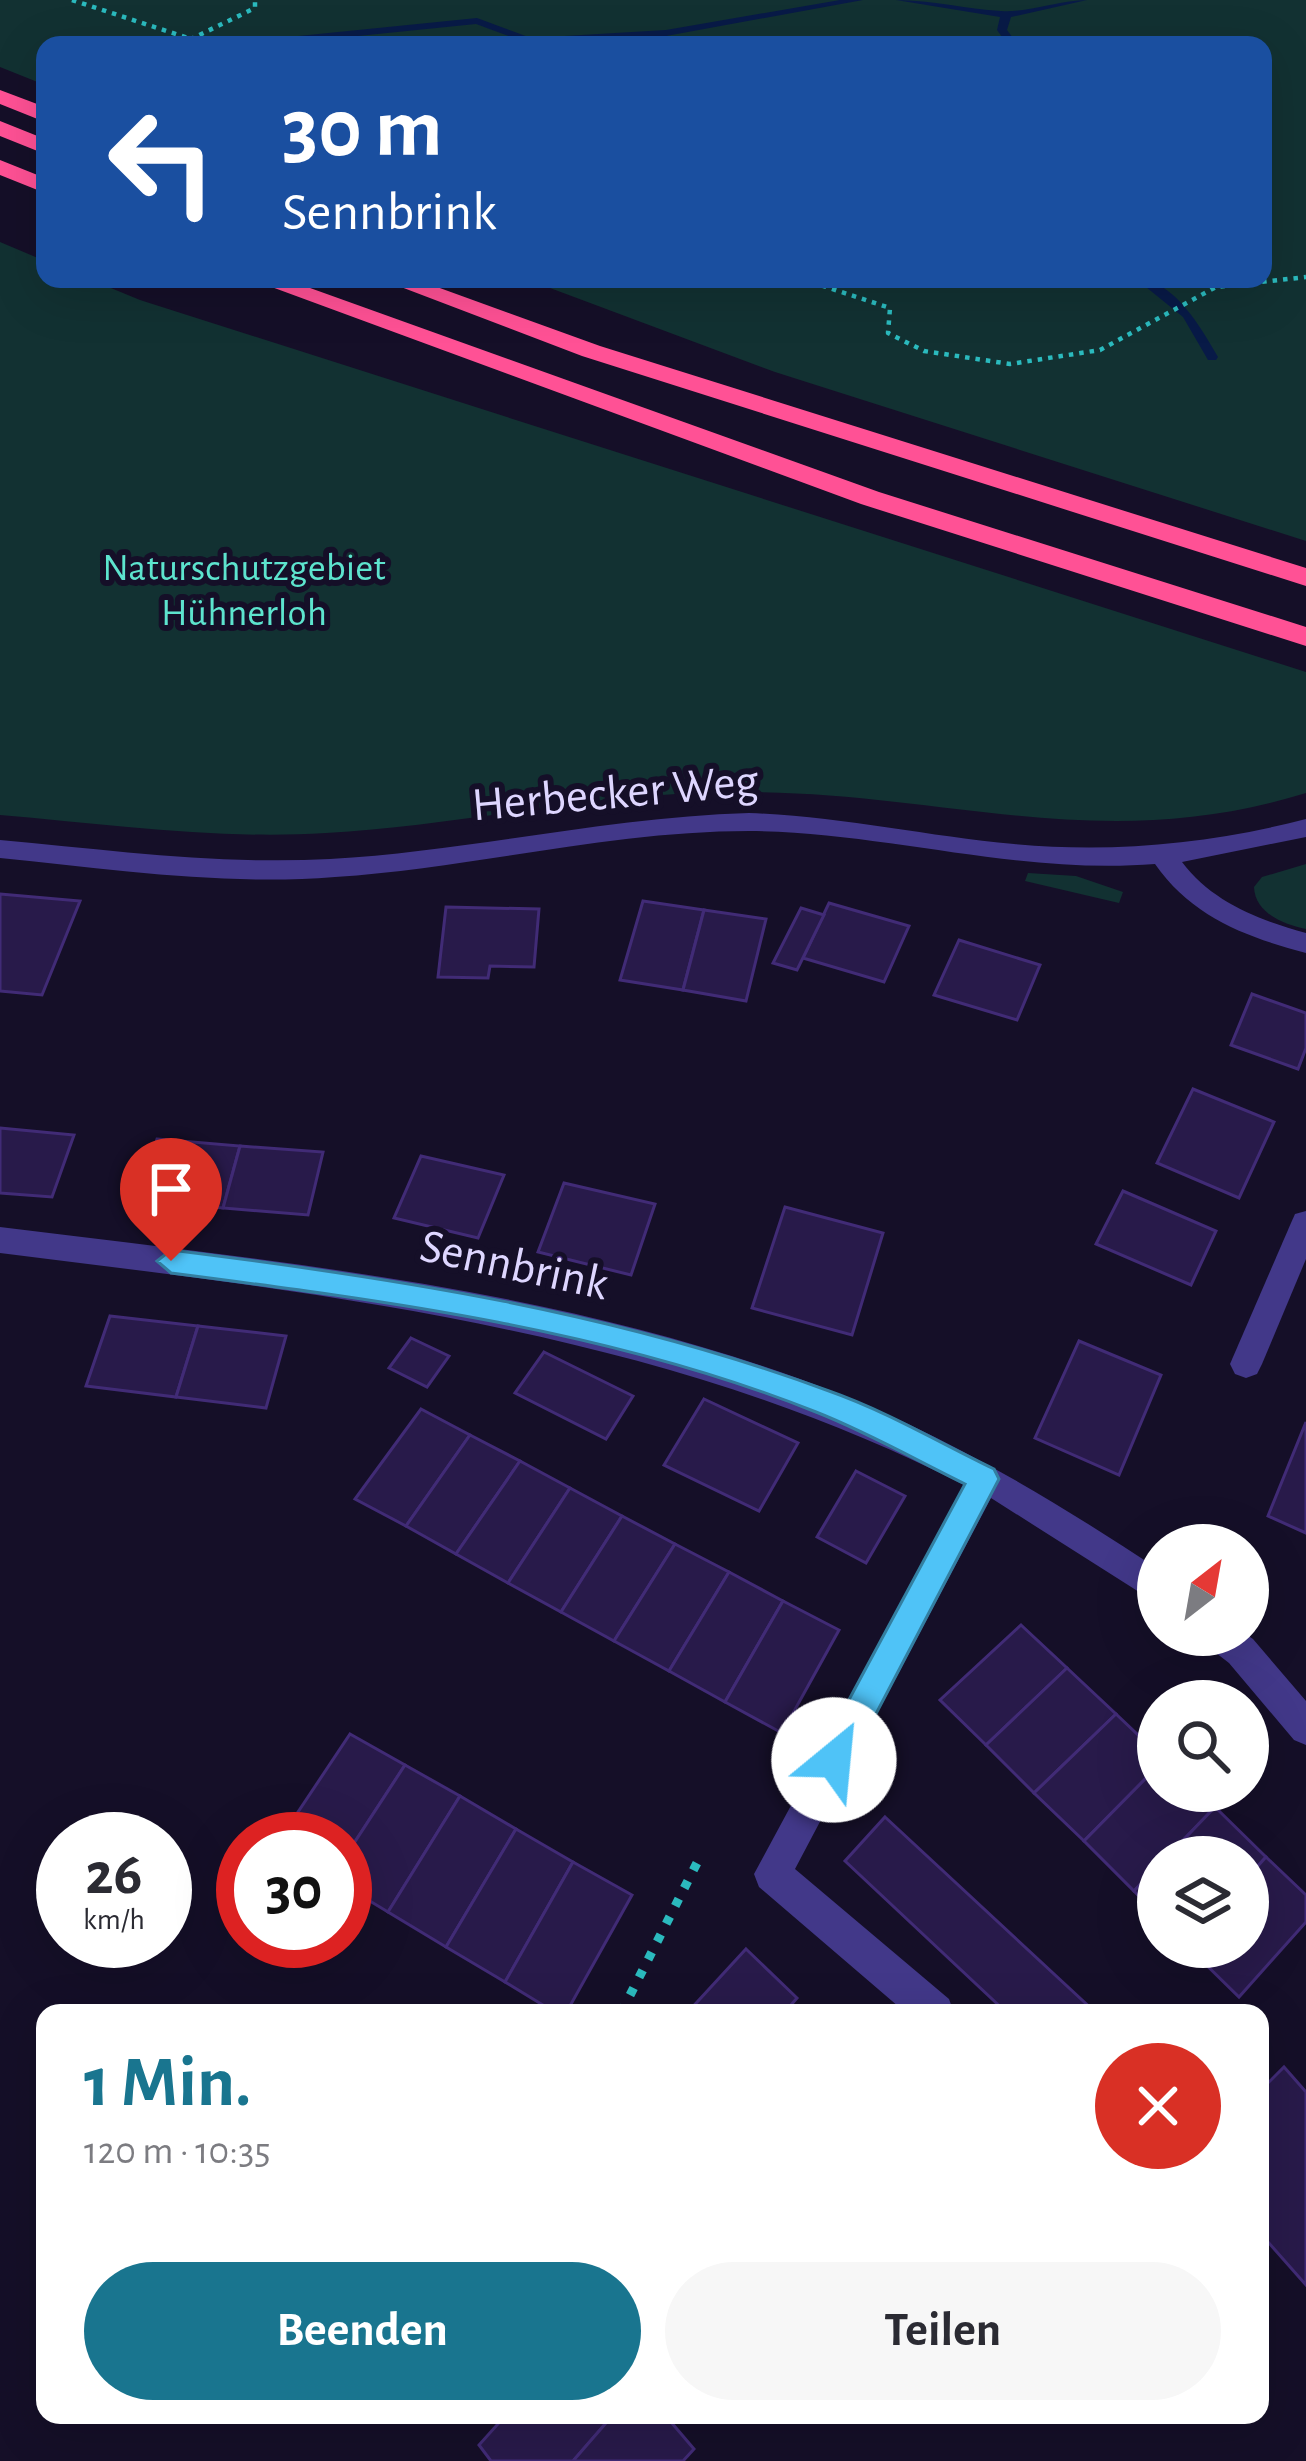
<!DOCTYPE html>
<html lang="de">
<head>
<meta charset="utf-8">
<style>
  body { margin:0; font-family:"Alegreya Sans",sans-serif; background:#f7f7f7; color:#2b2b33; height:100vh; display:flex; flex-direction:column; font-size:45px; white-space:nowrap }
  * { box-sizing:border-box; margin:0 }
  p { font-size:39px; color:#7c7c81 }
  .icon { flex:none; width:66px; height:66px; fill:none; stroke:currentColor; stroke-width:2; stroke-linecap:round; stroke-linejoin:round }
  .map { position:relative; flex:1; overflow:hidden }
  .drawer { position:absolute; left:36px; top:2004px; width:1233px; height:420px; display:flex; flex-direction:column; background:#fff; border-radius:24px; box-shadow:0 12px 48px #0002 }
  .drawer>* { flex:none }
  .guide { position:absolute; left:36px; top:36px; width:1236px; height:252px; border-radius:24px; box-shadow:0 12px 48px #0002; background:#1a4fa0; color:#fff; overflow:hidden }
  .needle { width:78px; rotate:31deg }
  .tools { position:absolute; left:1137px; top:1524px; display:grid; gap:24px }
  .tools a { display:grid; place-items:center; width:132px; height:132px; border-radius:50%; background:#fff; box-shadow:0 12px 48px #0002; font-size:60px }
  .speed { position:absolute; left:36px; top:1812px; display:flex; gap:24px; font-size:60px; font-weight:700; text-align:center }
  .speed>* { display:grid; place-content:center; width:156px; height:156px; border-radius:50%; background:#fff; box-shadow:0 12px 48px #0002; line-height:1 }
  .speed small { font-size:30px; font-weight:400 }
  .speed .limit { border:18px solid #d22; background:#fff; color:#111 }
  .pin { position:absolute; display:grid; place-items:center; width:102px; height:102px; color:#fff; margin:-123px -51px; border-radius:50% 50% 50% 0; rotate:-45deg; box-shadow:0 0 12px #0007 }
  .pin .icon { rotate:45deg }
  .me { position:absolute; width:132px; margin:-66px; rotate:28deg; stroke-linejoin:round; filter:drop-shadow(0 0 9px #0008) }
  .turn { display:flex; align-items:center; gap:42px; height:252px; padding:0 48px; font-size:54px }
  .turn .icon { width:156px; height:156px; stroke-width:2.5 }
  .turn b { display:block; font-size:84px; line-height:102px }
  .round { display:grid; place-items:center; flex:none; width:126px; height:126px; border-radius:63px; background:#f7f7f7 }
  .overview { display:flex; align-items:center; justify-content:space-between; height:204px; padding:0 48px }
  h1 { font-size:72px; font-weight:700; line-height:90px; color:#19758f }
  .action { display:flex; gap:24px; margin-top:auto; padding:24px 48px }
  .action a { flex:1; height:138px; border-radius:72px; background:#19758f; color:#fff; font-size:48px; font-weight:700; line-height:138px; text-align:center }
  .action a+a { background:#f7f7f7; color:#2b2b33 }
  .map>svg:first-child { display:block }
  .green { fill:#123132 }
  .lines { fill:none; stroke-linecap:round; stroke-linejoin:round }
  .stream { fill:#081a47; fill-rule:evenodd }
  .building { fill:#281a4a; stroke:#412b76; stroke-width:3 }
  .path-far1 { stroke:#2bbabe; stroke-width:4.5; stroke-dasharray:4.5 6; stroke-linecap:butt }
  .path { stroke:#2bbabe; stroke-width:9; stroke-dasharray:8 12; stroke-linecap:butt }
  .minor { fill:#423889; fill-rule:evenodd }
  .highway { fill:#ff5195; fill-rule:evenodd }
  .route { fill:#4fc3f7; stroke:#337fa1; stroke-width:3 }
  .labels { text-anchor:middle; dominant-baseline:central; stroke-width:12; stroke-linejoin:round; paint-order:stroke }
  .far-park-label { font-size:39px; fill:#5de4ce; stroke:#150f28 }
  .street-label { font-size:48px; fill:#ded6ff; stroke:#150f28 }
</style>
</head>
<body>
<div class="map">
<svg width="1306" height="2461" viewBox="0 0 1306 2461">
  <rect width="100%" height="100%" fill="#150f28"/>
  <!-- green -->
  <g class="green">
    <path d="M0,0H1306V541L775,372L526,279H1263V45H45V85L0,67Z"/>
    <path d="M0,242L45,261V279H89L140,300L1306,672V793C1102,856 950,793 749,792C607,790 467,825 326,833C217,840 108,824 0,815Z"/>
    <path d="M1306,864V929C1283,924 1255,913 1254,887L1262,877Z"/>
    <path d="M1028,873L1076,876L1123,892L1119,903L1025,881Z"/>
  </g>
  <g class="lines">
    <!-- stream -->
    <g class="stream">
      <path d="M840,0H863L666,36L530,44L476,24L269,45H233L238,42L477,18L531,38L666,30Z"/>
      <path d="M896,0C932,0 966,9 1001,11C1029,13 1058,0 1087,0L1011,17L1007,30L1018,45H1008L997,30L1000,17Z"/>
      <path d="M1136,279C1174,279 1201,328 1218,357L1216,360H1208L1183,317Z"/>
    </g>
  </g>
  <!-- building -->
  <g class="building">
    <path d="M0,894L80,901L42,995L0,991Z"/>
    <path d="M643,901L704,910L683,990L620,980Z"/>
    <path d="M829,903L909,926L884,982L803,958Z"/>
    <path d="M446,907L539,909L534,967L490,966L488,978L438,977Z"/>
    <path d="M801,908L824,915L797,970L773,963Z"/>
    <path d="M704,910L766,919L746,1001L683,990Z"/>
    <path d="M959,940L1040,965L1017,1020L934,995Z"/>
    <path d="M1252,994L1306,1013V1048L1298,1069L1231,1045Z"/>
    <path d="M1193,1089L1274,1122L1239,1198L1157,1163Z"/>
    <path d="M0,1128L74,1135L52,1197L0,1193Z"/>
    <path d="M157,1139L240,1146L223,1208L138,1201Z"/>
    <path d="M240,1146L323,1152L308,1215L223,1208Z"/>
    <path d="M421,1156L504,1175L478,1238L394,1218Z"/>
    <path d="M564,1183L655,1204L631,1275L538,1252Z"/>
    <path d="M1123,1191L1216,1231L1191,1285L1096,1244Z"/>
    <path d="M785,1207L883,1233L852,1335L752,1308Z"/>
    <path d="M110,1316L198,1326L176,1397L86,1386Z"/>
    <path d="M198,1326L286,1336L266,1408L176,1397Z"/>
    <path d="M411,1338L449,1356L427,1387L389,1368Z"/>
    <path d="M1079,1341L1161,1375L1119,1475L1035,1438Z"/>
    <path d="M544,1352L633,1396L606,1439L515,1393Z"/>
    <path d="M704,1399L798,1443L759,1511L664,1465Z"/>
    <path d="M421,1409L470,1435L406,1526L355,1499Z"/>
    <path d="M1306,1422V1533L1268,1516Z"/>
    <path d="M470,1435L520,1461L456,1554L406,1526Z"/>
    <path d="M520,1461L570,1488L508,1583L456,1554Z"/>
    <path d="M856,1471L905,1496L866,1563L817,1537Z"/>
    <path d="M570,1488L622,1516L561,1612L508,1583Z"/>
    <path d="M622,1516L675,1544L614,1641L561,1612Z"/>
    <path d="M675,1544L729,1572L669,1671L614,1641Z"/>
    <path d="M729,1572L783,1601L725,1702L669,1671Z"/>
    <path d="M783,1601L839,1630L782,1733L725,1702Z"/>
    <path d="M1021,1625L1067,1668L986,1745L940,1700Z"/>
    <path d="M1067,1668L1116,1714L1034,1793L986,1745Z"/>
    <path d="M1116,1714L1158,1754V1766L1084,1841L1034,1793Z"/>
    <path d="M350,1734L405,1765L345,1857V1839H280Z"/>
    <path d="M405,1765L460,1796L388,1912L345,1886V1857Z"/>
    <path d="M1158,1766V1791H1197L1215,1807L1167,1857H1158V1866L1134,1891L1084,1841Z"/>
    <path d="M460,1796L516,1829L446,1947L388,1912Z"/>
    <path d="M1215,1807L1266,1857L1248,1877V1857H1167Z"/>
    <path d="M885,1817L1096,2013H1007L845,1861Z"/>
    <path d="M516,1829L573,1862L505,1982L446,1947Z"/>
    <path d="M1266,1857L1306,1895V1922L1239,1997L1188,1947H1248V1877Z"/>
    <path d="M573,1862L632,1895L566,2013H556L505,1982Z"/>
    <path d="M1158,1866V1916L1134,1891Z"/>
    <path d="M746,1949L797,1998L784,2013H687Z"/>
    <path d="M1284,2067L1306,2092V2285L1260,2233V2091Z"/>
    <path d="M506,2415H613L573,2461H491L479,2445Z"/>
    <path d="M613,2415H665L694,2449L683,2461H573Z"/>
  </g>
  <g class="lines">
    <!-- path-far1 -->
    <g class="path-far1">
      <path d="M72,0L191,39"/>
      <path d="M201,45L191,39L255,8V0"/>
      <path d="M802,279L890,308L888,333L924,351L1010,364L1100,350L1216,287L1306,277"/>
    </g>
    <!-- path -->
    <path class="path" d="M621,2013L702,1853"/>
    <!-- minor -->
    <g class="minor">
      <path d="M749,813C838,816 925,836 1014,844C1113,853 1210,844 1306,819V837L1182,862C1212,902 1259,920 1306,933V953C1246,937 1192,917 1155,864C1017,875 886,832 749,831C610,831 473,868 335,877C223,886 111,869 0,858V840C110,850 219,865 330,859C470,851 608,817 749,813Z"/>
      <path d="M1306,1211V1259L1262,1364L1257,1374L1246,1378L1235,1374L1230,1364L1291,1223L1295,1214Z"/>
      <path d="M0,1227C303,1265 625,1293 906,1423C995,1465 1076,1515 1158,1569V1604L991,1498L795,1869L949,1999L954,2013H906L759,1887L754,1874L964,1485C664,1331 330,1294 0,1253Z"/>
      <path d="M1202,1635H1247L1253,1639L1306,1701V1745L1294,1740L1229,1663L1207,1646Z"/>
    </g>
    <!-- highway -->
    <g class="highway">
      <path d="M0,90L45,107V122L0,104Z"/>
      <path d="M0,121L45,139V154L0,136Z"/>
      <path d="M0,160L45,178V193L0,175Z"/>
      <path d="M250,279H285L879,492L1306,627V646L861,504Z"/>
      <path d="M380,279H415L600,346L1306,568V586L582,356Z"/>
    </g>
  </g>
  <!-- route -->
  <path class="route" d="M171,1250C395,1278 616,1312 829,1391C886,1411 940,1443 994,1469L999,1479L846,1771L834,1775L823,1771L818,1760L823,1748L965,1484C916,1460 867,1432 816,1412C611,1330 388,1301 171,1273L157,1261Z"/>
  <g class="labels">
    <!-- far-park labels -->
    <g class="far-park-label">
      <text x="244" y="568">Naturschutzgebiet<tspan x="244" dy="45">Hühnerloh</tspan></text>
    </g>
    <!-- street labels -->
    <g class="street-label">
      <text transform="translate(615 794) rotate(-5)">Herbecker Weg</text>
      <text transform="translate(514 1266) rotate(12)">Sennbrink</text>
    </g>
  </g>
</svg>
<div class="tools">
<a><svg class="needle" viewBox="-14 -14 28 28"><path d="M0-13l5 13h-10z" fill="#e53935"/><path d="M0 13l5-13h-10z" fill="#7c7c81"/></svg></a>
<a><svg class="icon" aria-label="search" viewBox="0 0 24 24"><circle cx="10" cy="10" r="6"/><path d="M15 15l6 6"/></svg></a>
<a><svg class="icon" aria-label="layers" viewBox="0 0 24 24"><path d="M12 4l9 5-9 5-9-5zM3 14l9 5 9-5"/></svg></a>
</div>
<div class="speed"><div>26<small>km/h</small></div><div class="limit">30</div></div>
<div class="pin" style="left:171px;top:1261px;background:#d93025"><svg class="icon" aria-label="arrive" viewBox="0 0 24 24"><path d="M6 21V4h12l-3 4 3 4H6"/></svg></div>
<svg class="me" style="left:834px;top:1760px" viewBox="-20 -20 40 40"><circle r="19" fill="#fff"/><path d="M0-13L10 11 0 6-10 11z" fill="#4fc3f7"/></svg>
<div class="guide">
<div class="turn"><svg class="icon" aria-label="left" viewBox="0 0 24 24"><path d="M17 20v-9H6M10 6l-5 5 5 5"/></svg><div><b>30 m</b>Sennbrink</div></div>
</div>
<section class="drawer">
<div class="overview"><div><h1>1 Min.</h1><p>120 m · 10:35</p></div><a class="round" style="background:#d93025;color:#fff"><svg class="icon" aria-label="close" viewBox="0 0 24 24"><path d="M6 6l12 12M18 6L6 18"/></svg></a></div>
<div class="action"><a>Beenden</a><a>Teilen</a></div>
</section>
</div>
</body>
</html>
